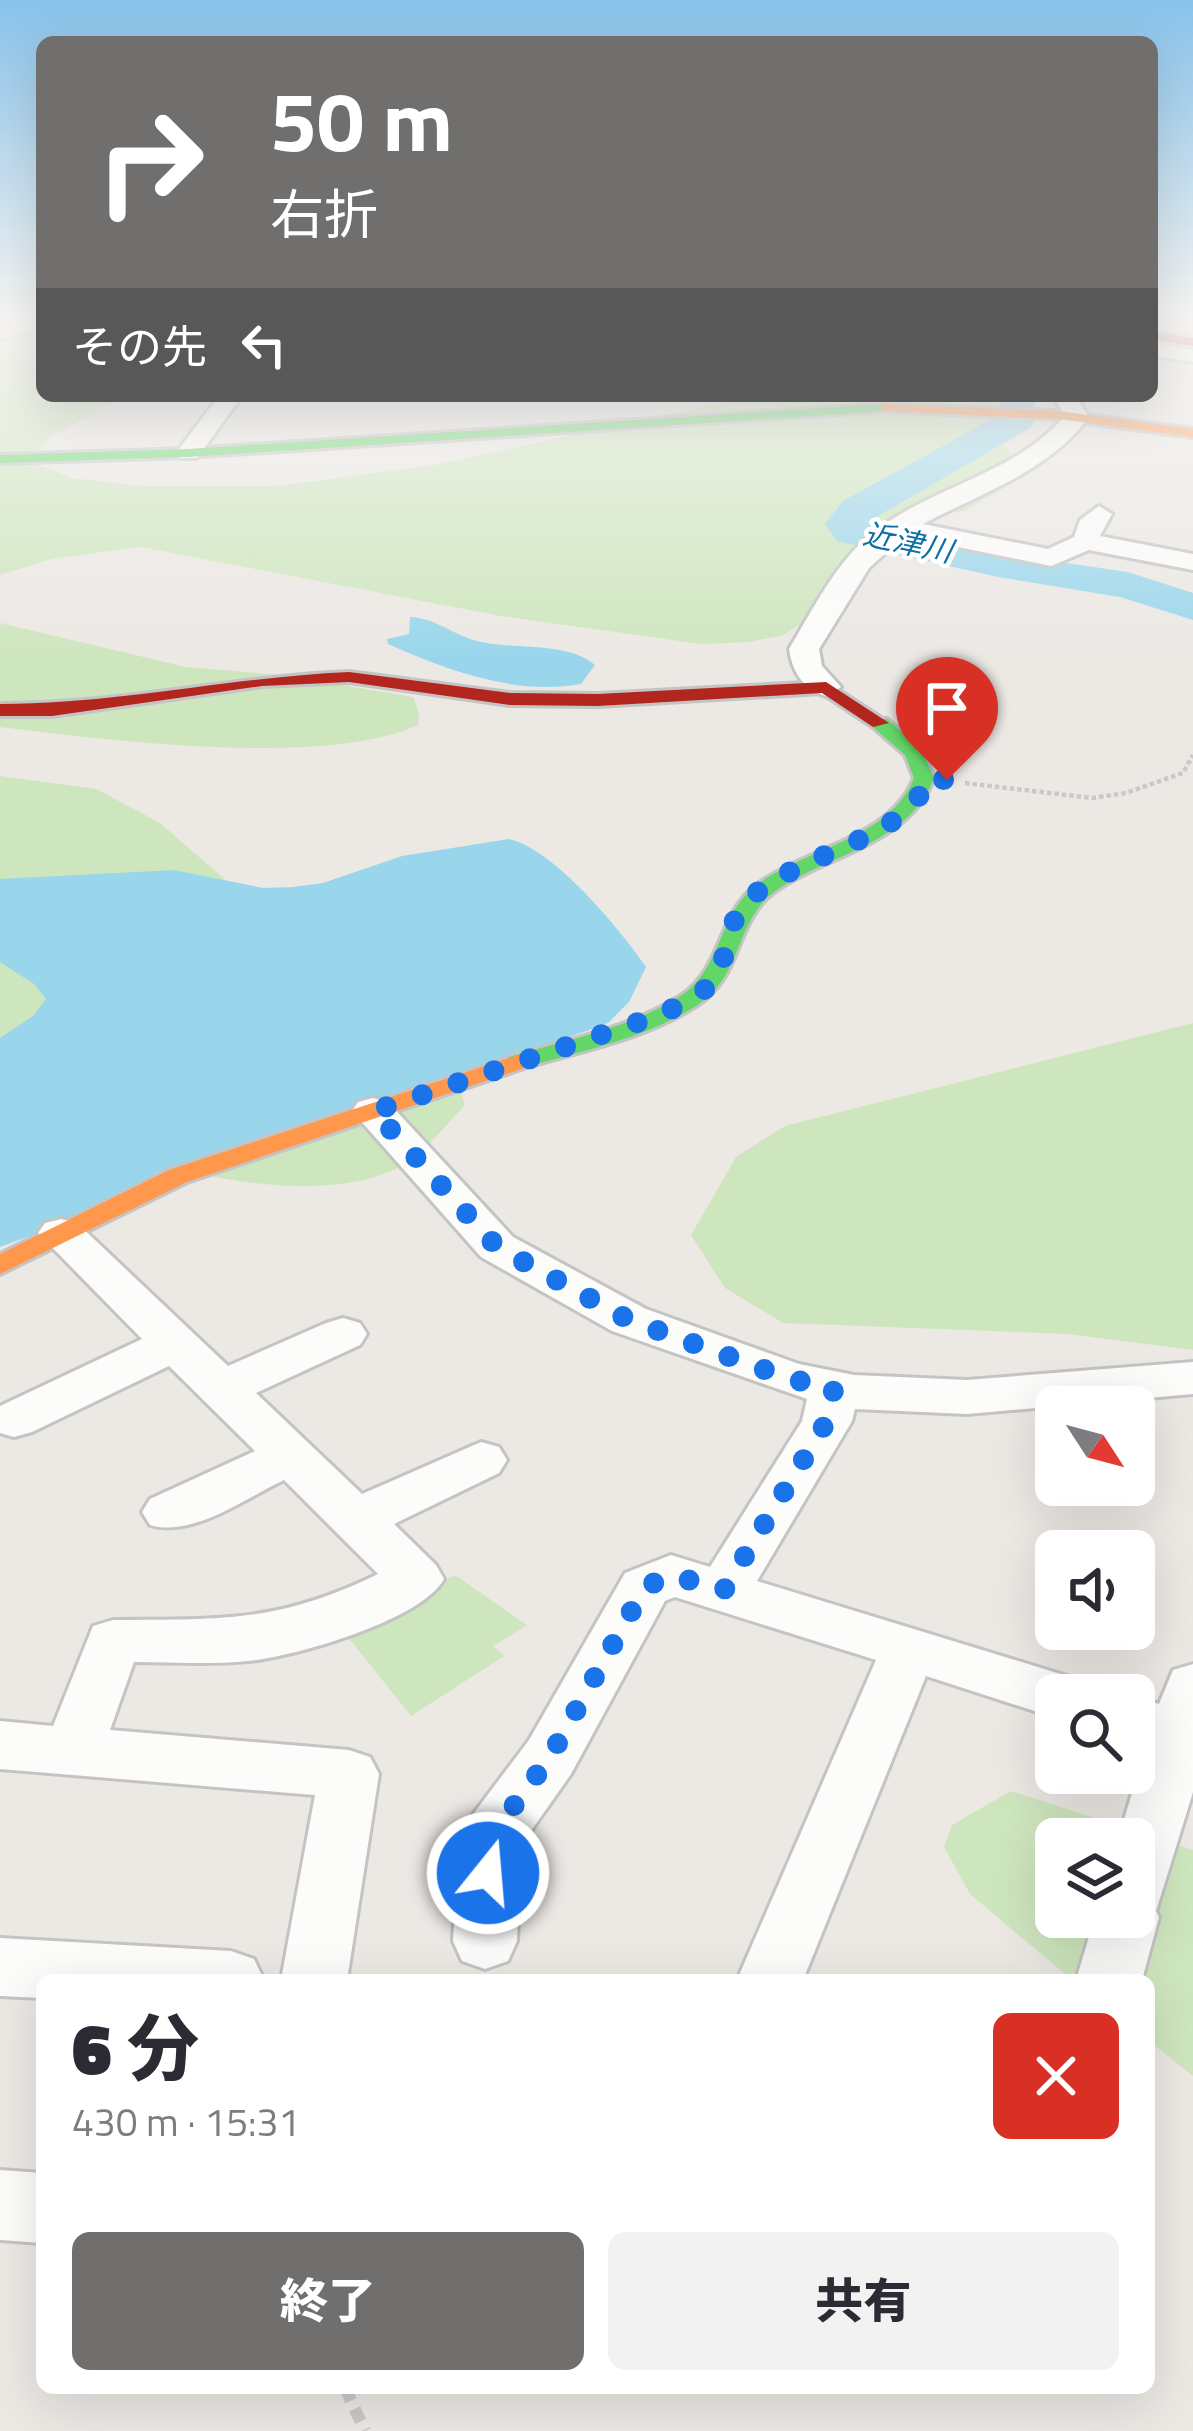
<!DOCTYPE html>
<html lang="ja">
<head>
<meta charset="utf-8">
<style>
  body { margin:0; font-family:"Titillium Web","Noto Sans JP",sans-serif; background:#f2f2f3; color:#2b2b33; height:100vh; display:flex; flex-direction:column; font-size:45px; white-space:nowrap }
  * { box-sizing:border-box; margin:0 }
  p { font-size:39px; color:#7c7c81 }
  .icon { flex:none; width:66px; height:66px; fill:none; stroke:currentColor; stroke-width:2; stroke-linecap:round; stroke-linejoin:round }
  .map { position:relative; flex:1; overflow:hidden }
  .sheet { position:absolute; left:36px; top:1974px; width:1119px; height:420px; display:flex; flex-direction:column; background:#fff; border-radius:18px; box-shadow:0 12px 48px #0002 }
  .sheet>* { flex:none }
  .top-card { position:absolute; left:36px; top:36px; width:1122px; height:366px; border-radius:18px; box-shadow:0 12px 48px #0002; background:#706f6e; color:#fff; overflow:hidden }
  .needle { width:78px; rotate:126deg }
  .tools { position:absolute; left:1035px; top:1386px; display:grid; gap:24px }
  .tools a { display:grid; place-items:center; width:120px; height:120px; border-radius:18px; background:#fff; box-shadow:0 12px 48px #0002; font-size:60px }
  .pin { position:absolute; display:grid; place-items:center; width:102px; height:102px; color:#fff; margin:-123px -51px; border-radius:50% 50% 50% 0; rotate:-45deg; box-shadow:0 0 12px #0007 }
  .pin .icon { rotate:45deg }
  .me { position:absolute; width:132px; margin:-66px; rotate:17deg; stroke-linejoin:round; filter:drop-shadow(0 0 9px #0008) }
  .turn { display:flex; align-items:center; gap:42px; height:252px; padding:0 36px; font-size:54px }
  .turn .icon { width:156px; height:156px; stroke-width:2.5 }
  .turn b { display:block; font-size:84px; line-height:102px }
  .then { display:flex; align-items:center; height:114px; padding:0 36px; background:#0003; gap:24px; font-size:45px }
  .round { display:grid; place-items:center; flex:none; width:126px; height:126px; border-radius:18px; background:#f2f2f3 }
  .overview { display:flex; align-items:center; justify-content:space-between; height:204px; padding:0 36px }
  h1 { font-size:72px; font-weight:800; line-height:90px }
  .button { display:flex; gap:24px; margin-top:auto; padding:24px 36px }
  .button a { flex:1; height:138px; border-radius:18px; background:#706f6e; color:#fff; font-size:48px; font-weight:800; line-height:138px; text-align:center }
  .button a+a { background:#f2f2f3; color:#2b2b33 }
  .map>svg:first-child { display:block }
  .green { fill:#cee6be; fill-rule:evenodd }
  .water { fill:#99d6ec }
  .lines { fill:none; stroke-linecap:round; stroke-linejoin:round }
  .river { fill:#99d6ec; fill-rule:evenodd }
  .street-casing { stroke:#c5c4c5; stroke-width:6 }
  .fast-casing { stroke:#c5c4c5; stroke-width:6 }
  .slow-casing { stroke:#c5c4c5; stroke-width:6 }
  .jam-casing { stroke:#c5c4c5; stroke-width:6 }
  .path-far1 { stroke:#c9c9c8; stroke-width:4.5; stroke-dasharray:4.5 3; stroke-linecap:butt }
  .path { stroke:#c9c9c8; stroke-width:12; stroke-dasharray:14 9; stroke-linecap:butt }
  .street { fill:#fcfcfb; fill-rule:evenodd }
  .fast { fill:#63d668; fill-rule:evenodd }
  .slow { fill:#ff974d; fill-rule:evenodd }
  .jam { fill:#b3261e; fill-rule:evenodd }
  .route { stroke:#1a73e8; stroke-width:21; stroke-dasharray:0 37.8 }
  .labels { text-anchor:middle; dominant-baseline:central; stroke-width:9; stroke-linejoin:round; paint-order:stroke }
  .far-water-label { font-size:30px; font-style:italic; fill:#0d6fa3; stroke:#fff }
</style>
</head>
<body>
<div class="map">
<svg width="1193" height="2431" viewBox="0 0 1193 2431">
  <rect width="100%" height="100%" fill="#ece8e4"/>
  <!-- green -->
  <g class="green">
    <path d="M42,327V396H122L49,438L37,450V464L73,478L139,486H277L434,465L752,396H1006L989,426L1021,467L1017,480L964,511L883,524L812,616L784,635L750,642L701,644L501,616L141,547L51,559L0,575V340Z"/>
    <path d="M0,623L186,667L282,675L413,697L419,714L418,725C324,768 106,740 0,727Z"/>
    <path d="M0,776L96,789L160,823L459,1084L465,1105C444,1127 418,1161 389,1172C280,1215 111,1149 0,1121Z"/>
    <path d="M1193,1023V1350L1067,1334L783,1323L725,1288L691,1235L736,1157L785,1126Z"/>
    <path d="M455,1575L527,1625L493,1646L504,1656L411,1716L344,1632Z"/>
    <path d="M1011,1791L1193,1850V2076L1149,2041V1980H1072L970,1894L944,1847L952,1825ZM1056,1839H1134V1917H1056Z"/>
  </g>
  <!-- water -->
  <g class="water">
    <path d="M410,617C434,618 451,633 473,640C511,651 564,640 595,665L581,684C516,696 446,670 388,644L387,639L409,634Z"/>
    <path d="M509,839C554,849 620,929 646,967L629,1002L608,1023L0,1247V1038L33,1016L46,999L34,984L0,962V879L174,870L263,888L293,887L323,883L402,856Z"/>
  </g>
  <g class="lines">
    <!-- river -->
    <path class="river" d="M1000,396H1034L1035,420L1030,428L866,523L998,553L1128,572L1193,593V620L1120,597L998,577L837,541L825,524L843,501L999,415Z"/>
    <defs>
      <g id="street">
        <path d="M26,318H42V327L0,339V326Z"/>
        <path d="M1152,343L1193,350V362L1152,355Z"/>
        <path d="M219,396H242L197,458H179L176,453Z"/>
        <path d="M1053,396H1075L1089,417C1047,473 982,492 923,524L1048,549L1074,537L1080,520L1099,506L1112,514L1100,536L1193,554V570L1089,550L1051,566L904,536L869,568L819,649L822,666L841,687L826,696C803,690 792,671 789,649C812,611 835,564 869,536C929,486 1012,477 1065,416Z"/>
        <path d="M373,1098L388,1102L513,1237L646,1309L799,1364L854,1375L967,1380L1193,1362V1394L967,1414L855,1409L852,1421L757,1581L1077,1679L1085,1695H1056V1718L926,1676L803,1980H737L876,1660L675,1597L665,1601L571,1774L521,1845L517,1941L508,1961L485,1969L462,1961L453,1941L459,1839L468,1821L529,1740L625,1573L671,1555L710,1567L802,1421L807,1399L612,1331L481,1257L352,1111L358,1102Z"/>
        <path d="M61,1219L77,1223L228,1366L326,1323L343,1318L360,1323L367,1334L360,1345L256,1393L362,1494L481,1442L499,1447L507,1460L499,1473L394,1524L436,1565L444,1579C422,1620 294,1657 248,1661C210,1665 171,1662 134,1662L110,1730L349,1750L370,1757L379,1774L347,1980H281L315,1795L0,1769V1721L53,1726L93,1626L113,1620C221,1619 278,1623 378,1574L284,1480C246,1498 192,1538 150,1525L142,1512L150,1499L255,1451L169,1366L32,1432L14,1437L0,1433V1406L142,1339L38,1233L45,1223Z"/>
        <path d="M1193,1664V1792L1156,1911L1159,1917L1142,1980H1076L1095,1917H1134V1839H1118L1146,1747L1134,1743V1697L1159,1704L1173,1670Z"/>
        <path d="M0,1938L231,1951L254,1959L264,1980H42V1998L0,1996Z"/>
        <path d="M0,2170L42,2173V2243L0,2240Z"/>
      </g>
      <g id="fast">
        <path d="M884,404L889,411L188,457L0,463V455L188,449Z"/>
        <path d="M873,719H887L921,749L934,778C909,845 827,854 774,892C735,921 743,974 699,1004C648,1038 584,1050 527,1067H509L506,1062L509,1057C567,1040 631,1028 682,995C723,967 718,912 758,884C807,848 891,838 914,778L905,755L873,727Z"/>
      </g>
      <g id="slow">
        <path d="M884,404L1058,411L1193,429V437L1058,419L879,411Z"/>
        <path d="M518,1055L530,1062L527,1067L187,1182L0,1274V1254L169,1170Z"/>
      </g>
      <g id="jam">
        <path d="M1152,331L1193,338V346L1152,339Z"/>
        <path d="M349,672L510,693L598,694L826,682L889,723L873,727L822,693L598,706L510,705L349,682L262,686L52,716H0V704C117,704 232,677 349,672Z"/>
      </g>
    </defs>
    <!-- street casing -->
    <use href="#street" class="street-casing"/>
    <!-- fast casing -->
    <use href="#fast" class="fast-casing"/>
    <!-- slow casing -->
    <use href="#slow" class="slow-casing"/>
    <!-- jam casing -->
    <use href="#jam" class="jam-casing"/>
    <!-- path-far1 -->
    <path class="path-far1" d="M965,783L1092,798L1126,793L1183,773L1193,755"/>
    <!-- path -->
    <path class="path" d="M345,2388L365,2431"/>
    <!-- street -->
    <use href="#street" class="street"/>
    <!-- fast -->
    <use href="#fast" class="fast"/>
    <!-- slow -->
    <use href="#slow" class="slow"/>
    <!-- jam -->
    <use href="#jam" class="jam"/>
  </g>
  <!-- sky -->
  <linearGradient id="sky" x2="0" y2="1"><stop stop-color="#88c2ea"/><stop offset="0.48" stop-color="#f6f5f3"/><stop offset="1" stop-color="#f6f5f3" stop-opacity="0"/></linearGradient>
  <rect width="1193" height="659" fill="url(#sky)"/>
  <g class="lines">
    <!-- route -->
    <path class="route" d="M488,1873L490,1838L550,1757L645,1587L671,1575L724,1590L827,1421L834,1388L790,1379L629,1320L497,1247L374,1111L660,1015C678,1005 703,996 714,979C728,959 726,929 741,909C781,854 914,842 927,777L947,780"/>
  </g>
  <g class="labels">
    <!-- far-water labels -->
    <g class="far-water-label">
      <text transform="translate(908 542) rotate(12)">近津川</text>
    </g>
  </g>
</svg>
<div class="tools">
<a><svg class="needle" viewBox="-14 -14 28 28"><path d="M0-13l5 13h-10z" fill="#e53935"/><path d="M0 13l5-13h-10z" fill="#7c7c81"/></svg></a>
<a><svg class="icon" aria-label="sound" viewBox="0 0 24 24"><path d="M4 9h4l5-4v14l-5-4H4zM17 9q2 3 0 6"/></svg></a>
<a><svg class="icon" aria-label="search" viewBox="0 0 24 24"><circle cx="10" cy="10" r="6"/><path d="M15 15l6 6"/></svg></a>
<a><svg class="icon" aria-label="layers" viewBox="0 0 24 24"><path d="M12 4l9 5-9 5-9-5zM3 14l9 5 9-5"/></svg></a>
</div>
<div class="pin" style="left:947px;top:780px;background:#d93025"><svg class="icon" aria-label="arrive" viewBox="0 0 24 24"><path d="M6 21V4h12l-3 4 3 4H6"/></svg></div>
<svg class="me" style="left:488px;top:1873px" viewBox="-20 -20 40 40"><circle r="17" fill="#1a73e8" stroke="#fff" stroke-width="3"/><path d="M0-11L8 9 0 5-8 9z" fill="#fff"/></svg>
<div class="top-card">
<div class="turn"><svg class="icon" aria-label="right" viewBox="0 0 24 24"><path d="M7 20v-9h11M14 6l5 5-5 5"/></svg><div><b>50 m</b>右折</div></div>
<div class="then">その先<svg class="icon" aria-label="left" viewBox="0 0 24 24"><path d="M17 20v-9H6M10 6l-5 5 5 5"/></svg></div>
</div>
<section class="sheet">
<div class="overview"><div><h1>6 分</h1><p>430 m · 15:31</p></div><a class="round" style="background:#d93025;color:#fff"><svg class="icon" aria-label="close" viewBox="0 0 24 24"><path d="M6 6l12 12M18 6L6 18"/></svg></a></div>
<div class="button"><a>終了</a><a>共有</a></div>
</section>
</div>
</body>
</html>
